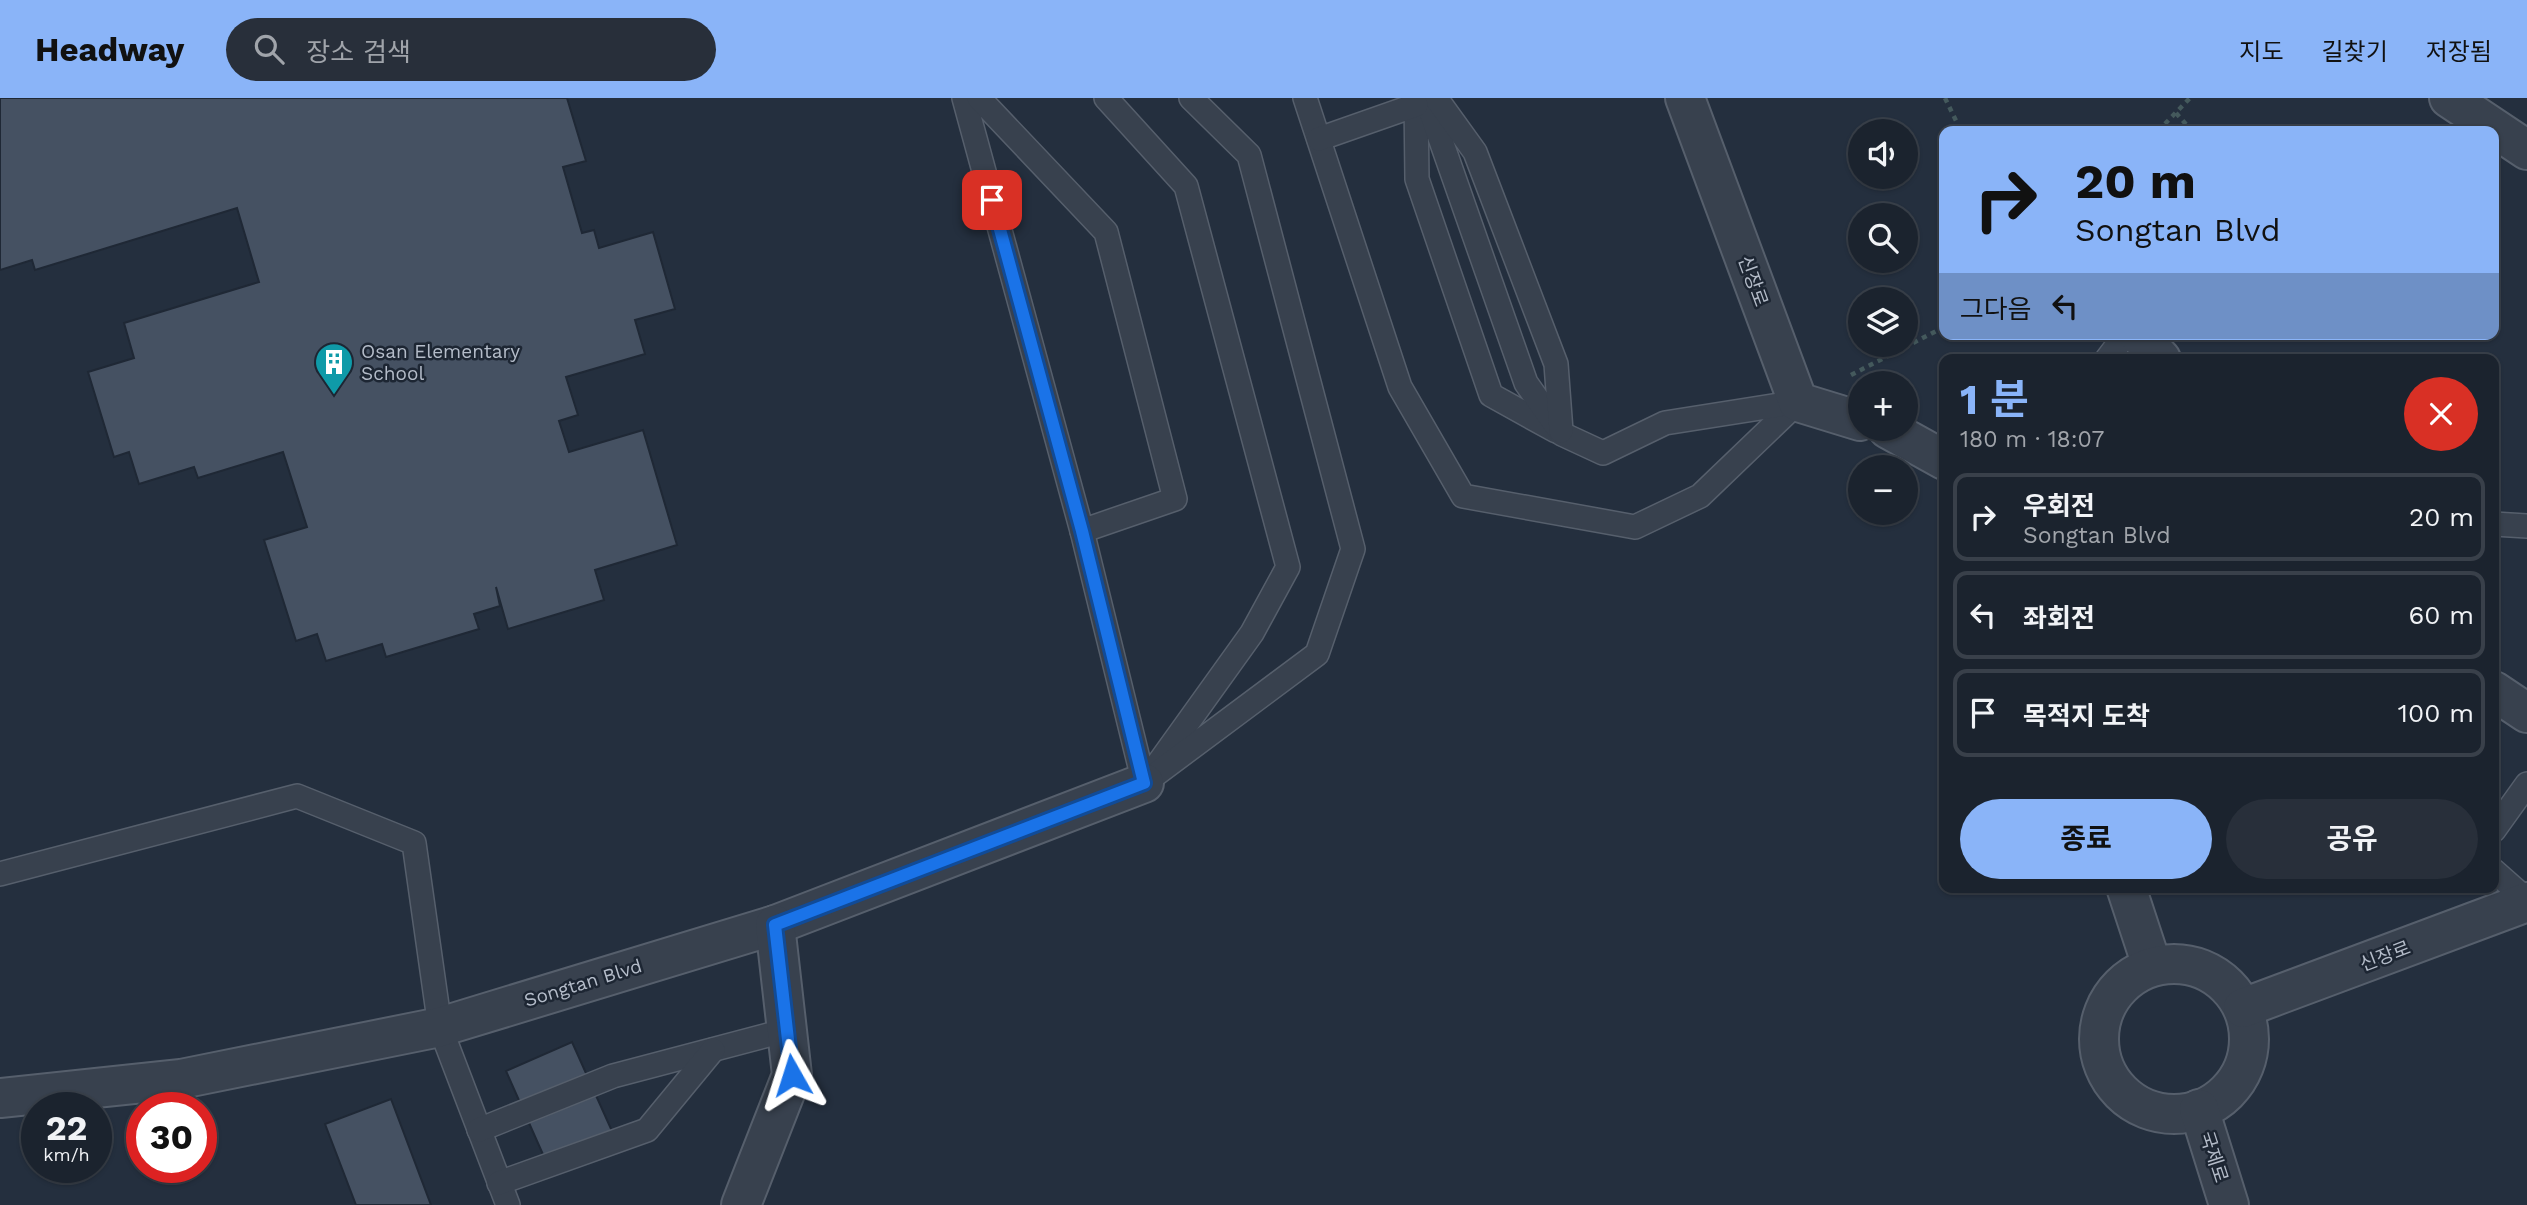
<!DOCTYPE html>
<html lang="ko">
<head>
<meta charset="utf-8">
<style>
  body { margin:0; font-family:"Work Sans","Noto Sans KR",sans-serif; background:#282f3a; color:#f1f3f6; height:100vh; display:flex; flex-direction:column; font-size:26px; white-space:nowrap }
  * { box-sizing:border-box; margin:0 }
  p { font-size:23px; color:#a0a4aa }
  .icon { flex:none; width:38px; height:38px; fill:none; stroke:currentColor; stroke-width:2; stroke-linecap:round; stroke-linejoin:round }
  .map { position:relative; flex:1; overflow:hidden }
  .panel { position:absolute; left:1939px; top:256px; width:560px; height:539px; display:flex; flex-direction:column; background:#1b232e; border-radius:14px; box-shadow:0 2px 5px #0004,0 0 0 2px #39404a }
  .panel>* { flex:none }
  .top-card { position:absolute; left:1939px; top:28px; width:560px; height:214px; border-radius:14px; box-shadow:0 2px 5px #0004,0 0 0 2px #39404a; background:#8ab4f8; color:#111; overflow:hidden }
  .buttons { position:absolute; left:1848px; top:21px; display:grid; gap:14px }
  .buttons a { display:grid; place-items:center; width:70px; height:70px; border-radius:50%; background:#1b232e; box-shadow:0 2px 5px #0004,0 0 0 2px #39404a; font-size:35px }
  .speed { position:absolute; left:21px; top:994px; display:flex; gap:14px; font-size:35px; font-weight:700; text-align:center }
  .speed>* { display:grid; place-content:center; width:91px; height:91px; border-radius:50%; background:#1b232e; box-shadow:0 2px 5px #0004,0 0 0 2px #39404a; line-height:1 }
  .speed small { font-size:18px; font-weight:400 }
  .speed .limit { border:10px solid #d22; background:#fff; color:#111 }
  .pin { position:absolute; display:grid; place-items:center; width:60px; height:60px; color:#fff; margin:-30px; border-radius:14px; box-shadow:0 4px 10px #0006 }
  .me { position:absolute; width:77px; margin:-38px; rotate:354deg; stroke-linejoin:round; filter:drop-shadow(0 0 5px #0008) }
  .turn { display:flex; align-items:center; gap:24px; height:147px; padding:0 21px; font-size:32px }
  .turn .icon { width:91px; height:91px; stroke-width:2.5 }
  .turn b { display:block; font-size:49px; line-height:60px }
  .then { display:flex; align-items:center; height:66px; padding:0 21px; background:#0003; gap:14px; font-size:26px }
  .round { display:grid; place-items:center; flex:none; width:74px; height:74px; border-radius:37px; background:#282f3a }
  .headline { display:flex; align-items:center; justify-content:space-between; height:119px; padding:0 21px }
  h1 { font-size:42px; font-weight:700; line-height:52px; color:#8ab4f8 }
  .cta { display:flex; gap:14px; margin-top:auto; padding:14px 21px }
  .cta a { flex:1; height:80px; border-radius:42px; background:#8ab4f8; color:#111; font-size:28px; font-weight:700; line-height:80px; text-align:center }
  .cta a+a { background:#282f3a; color:#f1f3f6 }
  ul { padding:0; list-style:none }
  li { display:flex; align-items:center; gap:21px; height:88px; margin:0 14px 10px; padding:0 7px; border:4px solid #39404a; border-radius:14px }
  li div { flex:1 }
  li b { display:block; font-size:26px }
  li em { font-style:normal }
  header { display:flex; align-items:center; gap:42px; box-sizing:border-box; height:98px; padding:0 35px; background:#8ab4f8; color:#111 }
  header strong { font-size:33px }
  nav { display:flex; gap:38px; margin-inline-start:auto; font-size:24px }
  .search { width:490px; height:63px; background:#282f3a; display:flex; align-items:center; gap:18px; box-sizing:border-box; padding:0 24px; border-radius:38px; color:#a0a4aa; font-size:26px }
  .map>svg:first-child { display:block }
  .building { fill:#455162; stroke:#1f2835; stroke-width:2 }
  .lines { fill:none; stroke-linecap:round; stroke-linejoin:round }
  .service-casing { stroke:#565f6c; stroke-width:26 }
  .minor-casing { stroke:#565f6c; stroke-width:42 }
  .tertiary-casing { stroke:#565f6c; stroke-width:42 }
  .path { stroke:#44595c; stroke-width:4.5; stroke-dasharray:5 5; stroke-linecap:butt }
  .service { stroke:#38414e; stroke-width:23 }
  .minor { stroke:#38414e; stroke-width:38 }
  .tertiary { stroke:#38414e; stroke-width:38 }
  .route-casing { stroke:#114b97; stroke-width:18 }
  .route { stroke:#1a73e8; stroke-width:12 }
  .labels { text-anchor:middle; dominant-baseline:central; stroke-width:5; stroke-linejoin:round; paint-order:stroke }
  .street-label { font-size:19px; fill:#b4bcc9; stroke:#1d2633 }
  .poi-label { font-size:19px; fill:#b4bcc9; stroke:#1d2633; text-anchor:start }
</style>
</head>
<body>
<header>
<strong>Headway</strong>
<div class="search"><svg class="icon" aria-label="search" viewBox="0 0 24 24"><circle cx="10" cy="10" r="6"/><path d="M15 15l6 6"/></svg>장소 검색</div>
<nav><a>지도</a><a>길찾기</a><a>저장됨</a></nav>
</header>
<div class="map">
<svg width="2527" height="1107" viewBox="0 0 2527 1107">
  <rect width="100%" height="100%" fill="#242f3e"/>
  <!-- building -->
  <g class="building">
    <path d="M0,0H567L586,63L563,69L582,135L594,132L599,150L653,134L675,211L635,222L645,256L566,279L578,317L559,323L569,354L643,332L677,447L595,472L604,502L508,531L496,489L500,508L474,516L479,531L386,559L382,546L326,563L317,536L296,543L264,442L307,429L283,354L198,380L194,369L139,386L129,354L114,359L88,274L134,260L124,225L259,184L237,110L35,172L32,162L0,172Z"/>
    <path d="M572,944L616,1042L545,1061L506,973Z"/>
    <path d="M391,1001L431,1107H356L325,1026Z"/>
  </g>
  <g class="lines">
    <defs>
      <g id="service">
        <path d="M964,0L1082,433L1144,685"/>
        <path d="M979,0L1106,134L1175,401L1082,433"/>
        <path d="M1106,0L1186,88L1288,469L1252,535L1158,666"/>
        <path d="M1305,0L1400,289L1463,398L1635,429L1700,398L1798,304"/>
        <path d="M1416,0L1417,81L1491,297L1556,333"/>
        <path d="M1426,0L1526,285L1562,336L1603,355L1665,325L1798,304"/>
        <path d="M1436,0L1475,54L1556,266L1561,333"/>
        <path d="M1319,41L1416,7"/>
        <path d="M2107,261L2126,236"/>
        <path d="M2494,426L2527,428"/>
        <path d="M1144,685L1317,556L1353,451L1249,57L1191,0"/>
        <path d="M2494,732L2527,686"/>
        <path d="M2494,773L2527,802"/>
        <path d="M0,776L297,698L414,745L440,929L508,1107"/>
        <path d="M479,1032L613,978L787,932"/>
        <path d="M499,1085L647,1032L713,952"/>
      </g>
      <g id="minor">
        <path d="M2449,0L2527,52"/>
        <path d="M2138,236L2161,261"/>
        <path d="M2494,593L2527,615"/>
        <path d="M0,1000L181,981L440,929L775,827L1144,685"/>
        <path d="M741,1107L792,977L775,827"/>
      </g>
      <g id="tertiary">
        <path d="M1685,0L1798,304L1860,323"/>
        <path d="M1888,331L1944,362"/>
        <path d="M2126,789L2152,868"/>
        <circle cx="2174" cy="941" r="75"/>
        <path d="M2243,910L2527,804"/>
        <path d="M2199,1011L2229,1107"/>
      </g>
    </defs>
    <!-- service casing -->
    <use href="#service" class="service-casing"/>
    <!-- minor casing -->
    <use href="#minor" class="minor-casing"/>
    <!-- tertiary casing -->
    <use href="#tertiary" class="tertiary-casing"/>
    <!-- path -->
    <g class="path">
      <path d="M1945,0L1961,33"/>
      <path d="M2176,15L2192,33"/>
      <path d="M2158,33L2190,0"/>
      <path d="M1851,277L1944,229"/>
    </g>
    <!-- service -->
    <use href="#service" class="service"/>
    <!-- minor -->
    <use href="#minor" class="minor"/>
    <!-- tertiary -->
    <use href="#tertiary" class="tertiary"/>
  </g>
  <g class="lines">
    <defs>
      <path id="route" d="M792,977L775,827L1144,685L1082,433L992,102"/>
    </defs>
    <!-- route casing -->
    <use href="#route" class="route-casing"/>
    <!-- route -->
    <use href="#route" class="route"/>
  </g>
  <!-- icons -->
  <defs>
    <symbol id="building-pin" viewBox="-11 -11 22 30"><path d="M0 17L-7.5 6A9.5 9.5 0 1 1 7.5 6Z" fill="#0f9aa8" stroke="#1d2633"/><path d="M-4-6H4V6H1V3H-1V6H-4ZM-2.5-4.3h1.7v1.8h-1.7ZM.8-4.3h1.7v1.8H.8ZM-2.5-1h1.7V.8h-1.7ZM.8-1h1.7V.8H.8Z" fill="#fff"/></symbol>
  </defs>
  <g fill-rule="evenodd">
    <use href="#building-pin" x="312" y="242" width="44" height="60"/>
  </g>
  <g class="labels">
    <!-- street labels -->
    <g class="street-label">
      <text transform="translate(1753 183) rotate(70)">신장로</text>
      <text transform="translate(2385 858) rotate(-21)">신장로</text>
      <text transform="translate(583 885) rotate(-17)">Songtan Blvd</text>
      <text transform="translate(2214 1059) rotate(72)">국제로</text>
    </g>
    <!-- poi labels -->
    <g class="poi-label">
      <text x="361" y="253">Osan Elementary<tspan x="361" dy="22">School</tspan></text>
    </g>
  </g>
</svg>
<div class="buttons">
<a><svg class="icon" aria-label="sound" viewBox="0 0 24 24"><path d="M4 9h4l5-4v14l-5-4H4zM17 9q2 3 0 6"/></svg></a>
<a><svg class="icon" aria-label="search" viewBox="0 0 24 24"><circle cx="10" cy="10" r="6"/><path d="M15 15l6 6"/></svg></a>
<a><svg class="icon" aria-label="layers" viewBox="0 0 24 24"><path d="M12 4l9 5-9 5-9-5zM3 14l9 5 9-5"/></svg></a>
<a>+</a>
<a>−</a>
</div>
<div class="speed"><div>22<small>km/h</small></div><div class="limit">30</div></div>
<div class="pin" style="left:992px;top:102px;background:#d93025"><svg class="icon" aria-label="arrive" viewBox="0 0 24 24"><path d="M6 21V4h12l-3 4 3 4H6"/></svg></div>
<svg class="me" style="left:792px;top:977px" viewBox="-20 -20 40 40"><path d="M0-17L14 15 0 8-14 15z" fill="#1a73e8" stroke="#fff" stroke-width="4"/></svg>
<div class="top-card">
<div class="turn"><svg class="icon" aria-label="right" viewBox="0 0 24 24"><path d="M7 20v-9h11M14 6l5 5-5 5"/></svg><div><b>20 m</b>Songtan Blvd</div></div>
<div class="then">그다음<svg class="icon" aria-label="left" viewBox="0 0 24 24"><path d="M17 20v-9H6M10 6l-5 5 5 5"/></svg></div>
</div>
<section class="panel">
<div class="headline"><div><h1>1 분</h1><p>180 m · 18:07</p></div><a class="round" style="background:#d93025;color:#fff"><svg class="icon" aria-label="close" viewBox="0 0 24 24"><path d="M6 6l12 12M18 6L6 18"/></svg></a></div>
<ul>
<li><svg class="icon" aria-label="right" viewBox="0 0 24 24"><path d="M7 20v-9h11M14 6l5 5-5 5"/></svg><div><b>우회전</b><p>Songtan Blvd</p></div><em>20 m</em></li>
<li><svg class="icon" aria-label="left" viewBox="0 0 24 24"><path d="M17 20v-9H6M10 6l-5 5 5 5"/></svg><div><b>좌회전</b></div><em>60 m</em></li>
<li><svg class="icon" aria-label="arrive" viewBox="0 0 24 24"><path d="M6 21V4h12l-3 4 3 4H6"/></svg><div><b>목적지 도착</b></div><em>100 m</em></li>
</ul>
<div class="cta"><a>종료</a><a>공유</a></div>
</section>
</div>
</body>
</html>
